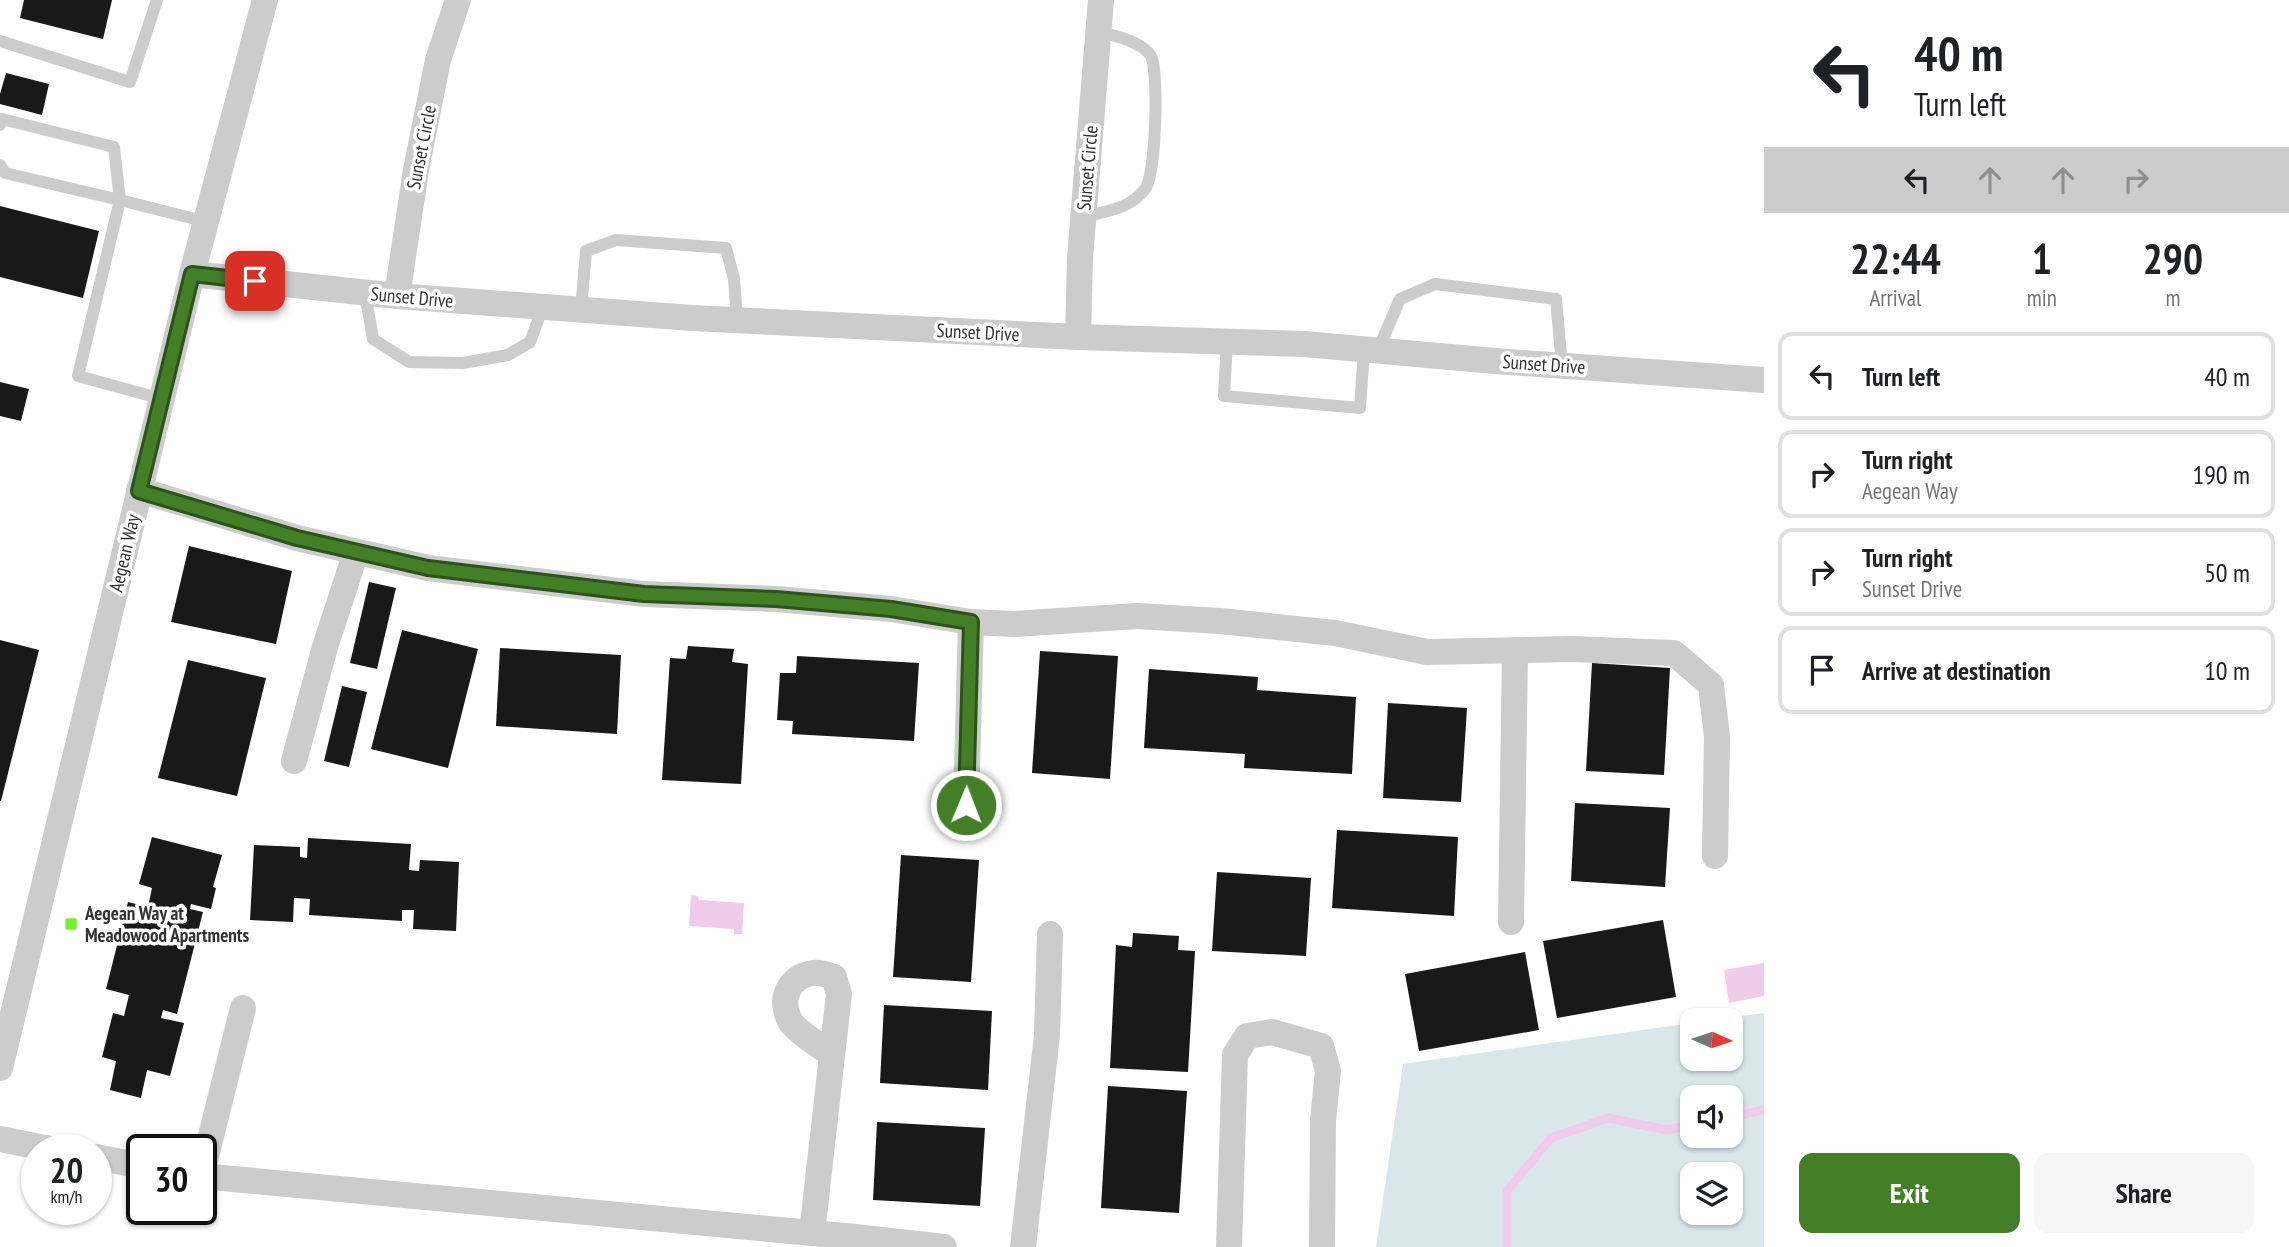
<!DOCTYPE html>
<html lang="en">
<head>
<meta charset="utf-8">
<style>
  body { margin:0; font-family:"PT Sans Narrow",sans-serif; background:#f6f6f6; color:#202124; height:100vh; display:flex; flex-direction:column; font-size:26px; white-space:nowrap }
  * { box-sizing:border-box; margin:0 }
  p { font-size:23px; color:#757577 }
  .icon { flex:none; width:38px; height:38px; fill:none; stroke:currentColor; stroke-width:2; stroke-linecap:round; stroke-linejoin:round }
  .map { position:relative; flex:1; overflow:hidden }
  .drawer { display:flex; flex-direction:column; background:#fff; width:525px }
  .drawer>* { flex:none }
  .top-card { background:#fff; color:#202124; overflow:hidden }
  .needle { width:46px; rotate:93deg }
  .controls { position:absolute; left:1680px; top:1008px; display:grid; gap:14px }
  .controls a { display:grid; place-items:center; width:63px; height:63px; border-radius:14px; background:#fff; box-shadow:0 2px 5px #0004; font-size:35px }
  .speed { position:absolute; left:21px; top:1134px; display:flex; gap:14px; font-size:35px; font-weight:700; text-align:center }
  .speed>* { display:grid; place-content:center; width:91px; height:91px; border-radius:50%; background:#fff; box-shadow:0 2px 5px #0004; line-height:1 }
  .speed small { font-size:18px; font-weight:400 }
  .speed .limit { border:4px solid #111; border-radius:10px; background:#fff; color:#111 }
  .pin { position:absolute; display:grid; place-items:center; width:60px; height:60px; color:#fff; margin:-30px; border-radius:14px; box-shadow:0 4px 10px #0006 }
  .me { position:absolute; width:77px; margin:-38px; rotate:1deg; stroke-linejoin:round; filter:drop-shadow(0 0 5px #0008) }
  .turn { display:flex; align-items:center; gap:24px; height:147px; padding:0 35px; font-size:32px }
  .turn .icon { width:91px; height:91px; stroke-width:2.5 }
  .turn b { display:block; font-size:49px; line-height:60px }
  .lanes { display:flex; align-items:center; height:66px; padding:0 35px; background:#0003; justify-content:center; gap:35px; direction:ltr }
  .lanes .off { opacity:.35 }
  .eta { display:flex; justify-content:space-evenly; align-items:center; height:119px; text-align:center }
  .eta b { font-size:42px; font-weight:800; line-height:49px }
  .action { display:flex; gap:14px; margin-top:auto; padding:14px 35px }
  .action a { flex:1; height:80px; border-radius:14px; background:#437f27; color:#fff; font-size:28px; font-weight:800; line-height:80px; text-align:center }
  .action a+a { background:#f6f6f6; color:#202124 }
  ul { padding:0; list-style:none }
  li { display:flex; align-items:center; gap:21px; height:88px; margin:0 14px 10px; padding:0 21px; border:4px solid #e0e0e0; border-radius:14px }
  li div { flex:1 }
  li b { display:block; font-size:26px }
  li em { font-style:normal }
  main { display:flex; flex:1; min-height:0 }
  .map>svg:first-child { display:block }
  .green { fill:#d9e7ea; fill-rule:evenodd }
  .water { fill:#f0cceb }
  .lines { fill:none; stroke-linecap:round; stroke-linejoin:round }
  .stream { stroke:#f0cceb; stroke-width:9 }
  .building { fill:#191919 }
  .service { stroke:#ccc; stroke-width:12 }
  .minor { stroke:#ccc; stroke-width:26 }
  .route-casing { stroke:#2c5319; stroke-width:18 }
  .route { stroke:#437f27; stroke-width:12 }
  .poi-dot { fill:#6ef32b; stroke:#fff; stroke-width:2.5 }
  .labels { text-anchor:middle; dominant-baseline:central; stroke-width:7; stroke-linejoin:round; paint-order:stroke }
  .street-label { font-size:19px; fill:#323232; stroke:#fff }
  .poi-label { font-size:19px; font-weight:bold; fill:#323232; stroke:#fff; text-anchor:start }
</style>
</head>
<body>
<main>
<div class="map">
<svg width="1764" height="1247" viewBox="0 0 1764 1247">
  <rect width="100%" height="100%" fill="#fff"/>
  <!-- green -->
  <path class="green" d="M1764,1013V1247H1376L1403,1064L1692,1023V1059H1731V1020H1711ZM1692,1097H1731V1136H1692ZM1692,1174H1731V1213H1692Z"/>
  <!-- water -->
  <g class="water">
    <path d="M691,895L698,896L699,900L744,903L742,934H734V929L689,926Z"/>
    <path d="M1764,963V996L1729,1003L1724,970Z"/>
  </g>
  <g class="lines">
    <!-- stream -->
    <g class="stream">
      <path d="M1731,1117L1764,1110"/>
      <path d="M1507,1247V1191L1551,1138L1608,1118L1667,1130L1692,1125"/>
    </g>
  </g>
  <!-- building -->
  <g class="building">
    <path d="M24,0H112L103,39L20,18Z"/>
    <path d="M6,73L49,84L42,115L0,104V94Z"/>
    <path d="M0,206L99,231L83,298L0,277Z"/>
    <path d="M0,382L29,389L21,421L0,416Z"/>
    <path d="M189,546L292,571L276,644L171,622Z"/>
    <path d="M369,582L396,588L377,669L350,663Z"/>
    <path d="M402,630L478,649L448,768L371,749Z"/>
    <path d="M0,640L39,650L1,801H0Z"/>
    <path d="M688,646L734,649L732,662L748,664L741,784L662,780L670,658L686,659Z"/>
    <path d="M500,648L621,655L617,734L496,726Z"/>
    <path d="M1040,651L1118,656L1110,779L1032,773Z"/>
    <path d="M797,656L919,663L914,741L792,734L793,721L777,720L780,673H796Z"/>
    <path d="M188,660L266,678L237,796L158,778Z"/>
    <path d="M1592,663L1670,668L1664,775L1586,771Z"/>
    <path d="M1149,669L1258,677L1257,690L1356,697L1352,774L1244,768L1245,754L1144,748Z"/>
    <path d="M342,686L367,692L349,767L324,761Z"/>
    <path d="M1388,703L1467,708L1461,802L1383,798Z"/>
    <path d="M1575,803L1670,808L1665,887L1571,881Z"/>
    <path d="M1337,830L1458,837L1454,916L1332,908Z"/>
    <path d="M152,837L222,855L213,887L216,888L211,909L191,904L190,909L203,912L177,1014L163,1010L161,1018L184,1023L170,1076L147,1070L141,1098L110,1090L116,1061L102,1057L113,1013L124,1016L129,995L106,989L128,902L148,907L152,888L139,884Z"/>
    <path d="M308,838L411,844L409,870L419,871L420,860L459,862L456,931L413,929L414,910H402V921L309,915L310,899L294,898L293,922L250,920L254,845L300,847V857L307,858Z"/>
    <path d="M901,855L979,860L971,982L893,977Z"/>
    <path d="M1217,872L1311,878L1306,956L1212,951Z"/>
    <path d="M1663,920L1676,997L1557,1018L1543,941Z"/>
    <path d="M1133,933L1179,936L1178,950L1195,951L1188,1072L1110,1068L1116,945L1132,947Z"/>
    <path d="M1525,952L1539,1030L1419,1051L1405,974Z"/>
    <path d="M884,1005L992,1011L988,1090L880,1083Z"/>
    <path d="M1108,1086L1187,1091L1179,1213L1101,1208Z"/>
    <path d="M877,1122L985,1128L980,1206L873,1200Z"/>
  </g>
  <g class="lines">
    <!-- service -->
    <g class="service">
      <path d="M0,41L130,82L157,0"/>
      <path d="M0,125L2,119L114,147L120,200L207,222"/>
      <path d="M0,165L5,173L120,200L78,376L162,399"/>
      <path d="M1083,217C1107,211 1130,209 1145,189C1156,176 1159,72 1151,56C1142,41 1114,36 1098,31"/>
      <path d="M365,293L373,339L409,362L463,363L508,355L530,342L543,307"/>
      <path d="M581,310L586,251L616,240L726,248L734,279L737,320"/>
      <path d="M1227,341L1224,396L1360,408L1364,349"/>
      <path d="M1378,350L1400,299L1435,284L1556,299L1562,366"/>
    </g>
    <!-- minor -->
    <g class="minor">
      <path d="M192,274L397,296L692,318L1078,337L1304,344L1495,361L1764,380"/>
      <path d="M397,296L416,170L438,60L458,0"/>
      <path d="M1078,337L1080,258L1101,0"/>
      <path d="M139,490L297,538L428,568L644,594L776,599L891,609L971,622L1014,624L1137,616L1220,621L1335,633L1427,652L1571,649L1674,653L1711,685L1717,737L1715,856"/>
      <path d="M294,761L325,647L356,552"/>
      <path d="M966,805L971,622"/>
      <path d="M1511,922L1515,651"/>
      <path d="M0,1068L192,274L265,0"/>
      <path d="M0,1139L55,1150"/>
      <path d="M96,1157L142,1166"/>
      <path d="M201,1176L855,1237L944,1247"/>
      <path d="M201,1176L243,1008"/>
      <path d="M812,1233L839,994L834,977C828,975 820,972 813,973C788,977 779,999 790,1021C796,1031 822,1047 832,1055"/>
      <path d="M1023,1247L1047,1035L1050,934"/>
      <path d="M1229,1247L1235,1055L1247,1036L1272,1032L1321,1046L1328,1071L1323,1120L1322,1247"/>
    </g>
  </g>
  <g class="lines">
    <defs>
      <path id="route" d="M255,281L192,274L139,491L297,538L428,568L644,594L776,599L891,609L971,622L966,805"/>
    </defs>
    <!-- route casing -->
    <use href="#route" class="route-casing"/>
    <!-- route -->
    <use href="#route" class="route"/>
  </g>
  <!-- markers -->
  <rect class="poi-dot" x="64" y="917" width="14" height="14" rx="3.5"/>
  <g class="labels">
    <!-- street labels -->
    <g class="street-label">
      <text transform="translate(421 147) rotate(-79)">Sunset Circle</text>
      <text transform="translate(1087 168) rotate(-85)">Sunset Circle</text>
      <text transform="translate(412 297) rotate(5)">Sunset Drive</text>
      <text transform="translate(978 332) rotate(3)">Sunset Drive</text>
      <text transform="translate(1544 364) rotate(4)">Sunset Drive</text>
      <text transform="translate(124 553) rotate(-77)">Aegean Way</text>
    </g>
    <!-- poi labels -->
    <g class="poi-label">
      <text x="85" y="913">Aegean Way at<tspan x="85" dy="22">Meadowood Apartments</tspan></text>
    </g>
  </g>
</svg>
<div class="controls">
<a><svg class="needle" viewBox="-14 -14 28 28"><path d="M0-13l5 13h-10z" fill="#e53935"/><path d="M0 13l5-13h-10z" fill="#757577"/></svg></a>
<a><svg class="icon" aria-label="sound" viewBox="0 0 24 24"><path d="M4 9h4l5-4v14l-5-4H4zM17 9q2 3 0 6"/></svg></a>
<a><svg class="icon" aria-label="layers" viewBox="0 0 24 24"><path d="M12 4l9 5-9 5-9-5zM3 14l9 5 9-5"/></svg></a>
</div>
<div class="speed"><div>20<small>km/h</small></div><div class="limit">30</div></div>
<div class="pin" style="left:255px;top:281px;background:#d93025"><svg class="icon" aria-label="arrive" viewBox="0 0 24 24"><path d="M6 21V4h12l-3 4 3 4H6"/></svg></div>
<svg class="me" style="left:966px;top:805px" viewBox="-20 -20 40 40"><circle r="17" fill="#437f27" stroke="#fff" stroke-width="3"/><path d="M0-11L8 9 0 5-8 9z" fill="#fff"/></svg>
</div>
<section class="drawer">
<div class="top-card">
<div class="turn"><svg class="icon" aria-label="left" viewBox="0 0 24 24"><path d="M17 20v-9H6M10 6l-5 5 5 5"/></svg><div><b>40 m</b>Turn left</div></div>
<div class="lanes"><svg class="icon" aria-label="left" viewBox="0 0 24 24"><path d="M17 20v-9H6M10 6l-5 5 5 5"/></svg><svg class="icon off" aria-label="ahead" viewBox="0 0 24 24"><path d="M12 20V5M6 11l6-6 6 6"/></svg><svg class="icon off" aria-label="ahead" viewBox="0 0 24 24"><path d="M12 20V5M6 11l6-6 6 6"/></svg><svg class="icon off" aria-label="right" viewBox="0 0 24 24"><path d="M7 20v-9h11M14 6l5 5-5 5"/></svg></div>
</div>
<div class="eta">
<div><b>22:44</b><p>Arrival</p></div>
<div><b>1</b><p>min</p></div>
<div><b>290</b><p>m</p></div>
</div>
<ul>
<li><svg class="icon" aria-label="left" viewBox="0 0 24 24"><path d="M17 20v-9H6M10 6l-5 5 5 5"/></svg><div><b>Turn left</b></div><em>40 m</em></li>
<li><svg class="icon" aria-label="right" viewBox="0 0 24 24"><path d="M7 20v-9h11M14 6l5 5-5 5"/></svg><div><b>Turn right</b><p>Aegean Way</p></div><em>190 m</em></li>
<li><svg class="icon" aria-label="right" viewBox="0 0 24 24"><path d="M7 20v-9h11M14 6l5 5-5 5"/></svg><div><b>Turn right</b><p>Sunset Drive</p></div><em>50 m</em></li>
<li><svg class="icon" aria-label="arrive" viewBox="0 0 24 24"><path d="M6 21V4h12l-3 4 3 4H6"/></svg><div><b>Arrive at destination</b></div><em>10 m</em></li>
</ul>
<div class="action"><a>Exit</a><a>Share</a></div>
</section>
</main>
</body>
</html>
